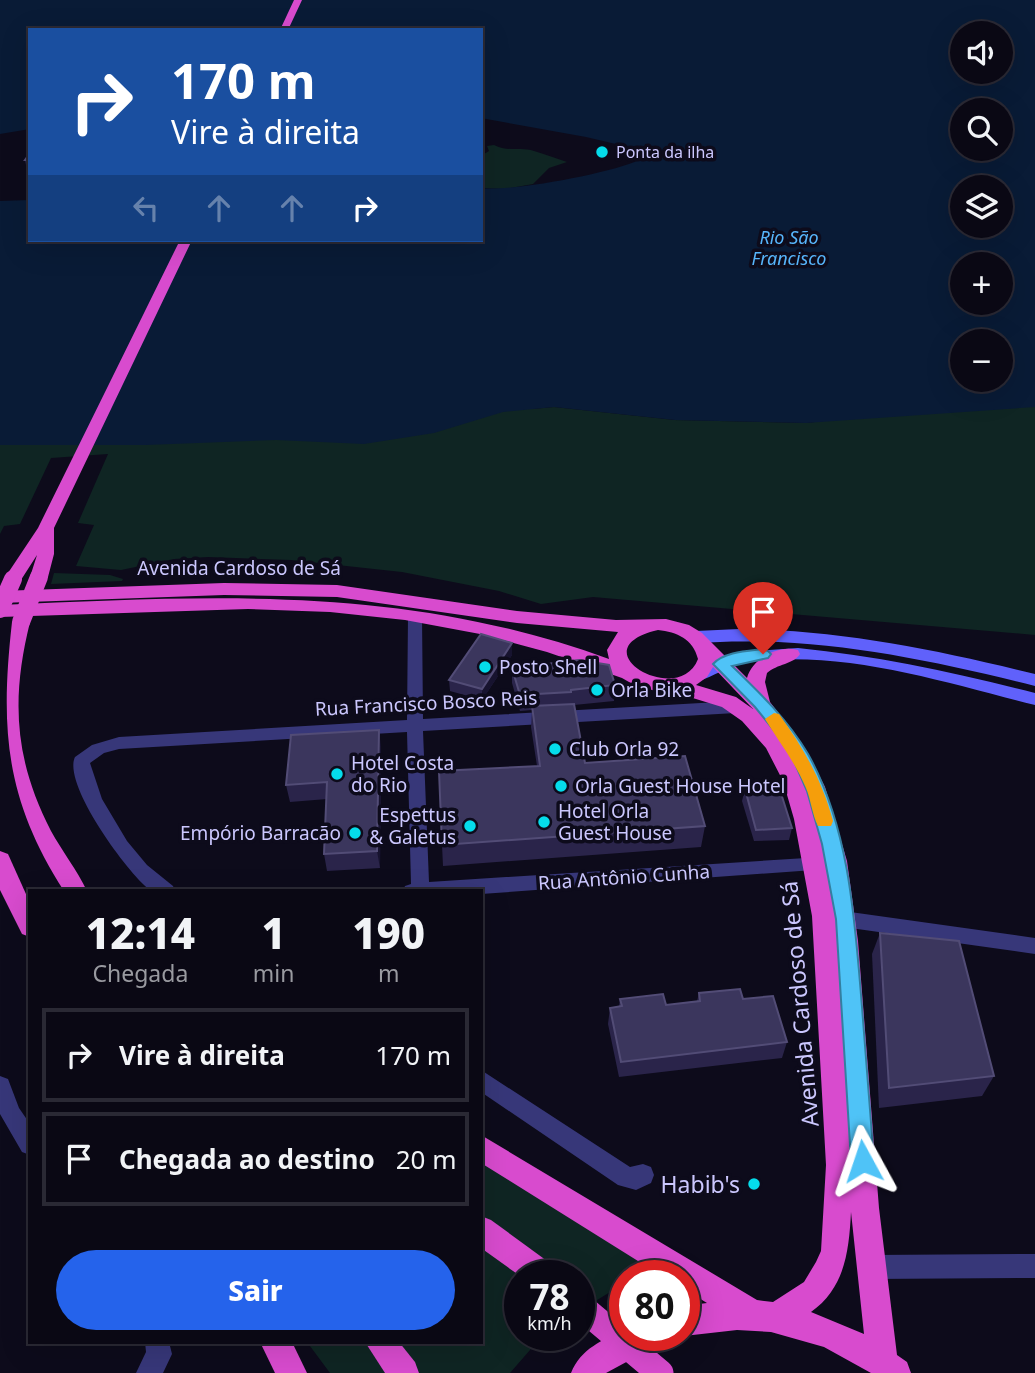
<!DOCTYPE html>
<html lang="pt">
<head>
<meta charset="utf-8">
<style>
  body { margin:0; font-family:"Noto Sans",sans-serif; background:#13111d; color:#f1f3f6; height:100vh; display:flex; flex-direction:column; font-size:26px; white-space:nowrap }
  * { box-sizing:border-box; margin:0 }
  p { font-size:23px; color:#999aa0 }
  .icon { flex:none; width:38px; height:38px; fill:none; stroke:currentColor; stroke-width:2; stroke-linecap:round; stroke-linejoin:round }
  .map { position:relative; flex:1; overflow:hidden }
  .drawer { position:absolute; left:28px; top:889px; width:455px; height:455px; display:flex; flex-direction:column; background:#0a0814; border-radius:0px; box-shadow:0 7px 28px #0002,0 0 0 2px #2a2934 }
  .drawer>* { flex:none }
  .top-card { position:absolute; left:28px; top:28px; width:455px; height:214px; border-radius:0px; box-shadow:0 7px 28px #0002,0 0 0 2px #2a2934; background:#1a4fa0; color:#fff; overflow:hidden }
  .buttons { position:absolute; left:950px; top:21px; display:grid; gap:14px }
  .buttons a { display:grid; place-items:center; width:63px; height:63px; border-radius:50%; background:#0a0814; box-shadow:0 7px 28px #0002,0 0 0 2px #2a2934; font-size:35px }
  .speed { position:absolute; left:504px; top:1260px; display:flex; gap:14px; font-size:35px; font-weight:700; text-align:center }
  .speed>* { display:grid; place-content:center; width:91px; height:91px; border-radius:50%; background:#0a0814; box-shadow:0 7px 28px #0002,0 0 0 2px #2a2934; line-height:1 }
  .speed small { font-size:18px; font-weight:400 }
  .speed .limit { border:10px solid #d22; background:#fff; color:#111 }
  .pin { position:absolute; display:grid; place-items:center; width:60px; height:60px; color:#fff; margin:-72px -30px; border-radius:50% 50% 50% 0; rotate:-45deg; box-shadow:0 0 7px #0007 }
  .pin .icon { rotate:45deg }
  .me { position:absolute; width:77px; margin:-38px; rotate:355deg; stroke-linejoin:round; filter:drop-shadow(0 0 5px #0008) }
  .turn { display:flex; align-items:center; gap:24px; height:147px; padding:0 28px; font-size:32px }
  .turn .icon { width:91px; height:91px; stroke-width:2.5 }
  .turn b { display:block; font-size:49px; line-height:60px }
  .lanes { display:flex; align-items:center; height:66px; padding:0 28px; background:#0003; justify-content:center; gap:35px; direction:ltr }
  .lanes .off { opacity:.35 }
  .eta { display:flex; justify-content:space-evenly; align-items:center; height:119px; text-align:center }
  .eta b { font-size:42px; font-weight:800; line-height:49px }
  .primary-button { display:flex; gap:14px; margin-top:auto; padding:14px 28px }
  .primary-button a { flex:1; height:80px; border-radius:42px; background:#2563eb; color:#fff; font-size:28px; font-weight:800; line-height:80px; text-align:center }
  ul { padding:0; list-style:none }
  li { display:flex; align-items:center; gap:21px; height:94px; margin:0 14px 10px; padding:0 14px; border:4px solid #2a2934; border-radius:0px }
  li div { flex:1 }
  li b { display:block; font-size:26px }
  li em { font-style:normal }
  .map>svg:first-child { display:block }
  .green { fill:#0f2523 }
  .water { fill:#091b36; fill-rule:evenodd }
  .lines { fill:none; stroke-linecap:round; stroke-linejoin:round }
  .minor { fill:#373779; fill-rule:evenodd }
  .secondary { fill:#6061fb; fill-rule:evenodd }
  .trunk { fill:#d84bce; fill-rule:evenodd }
  .trunk-bridge-far1 { stroke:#d84bce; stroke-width:18 }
  .trunk-bridge { stroke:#d84bce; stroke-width:27 }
  .wall { fill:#2a244a }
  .shaded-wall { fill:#17132f }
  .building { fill:#3b365d; stroke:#524c76; stroke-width:2 }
  .route { fill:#4fc3f7; stroke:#337fa1; stroke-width:2 }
  .slow { fill:#f59e0b }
  .poi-dot { fill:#05dceb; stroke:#0d0b1b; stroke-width:2.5 }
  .labels { text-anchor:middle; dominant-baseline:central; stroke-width:7; stroke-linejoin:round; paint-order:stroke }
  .far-poi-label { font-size:16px; fill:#cbc7fe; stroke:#0d0b1b; text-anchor:start }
  .far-water-label { font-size:18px; font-style:italic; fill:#57b5fb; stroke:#0d0b1b }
  .street-label { font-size:19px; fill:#cbc7fe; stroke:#0d0b1b }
  .poi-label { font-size:19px; fill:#cbc7fe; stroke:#0d0b1b; text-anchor:start }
  .near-street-label { font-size:23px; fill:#cbc7fe; stroke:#0d0b1b }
  .near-poi-label { font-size:23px; fill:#cbc7fe; stroke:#0d0b1b; text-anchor:end }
</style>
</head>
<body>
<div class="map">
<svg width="1035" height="1373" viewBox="0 0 1035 1373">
  <rect width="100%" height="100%" fill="#0d0b1b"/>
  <!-- green -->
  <g class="green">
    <path d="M494,145C507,152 520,147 534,151C546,155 556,158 567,162L549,168L533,184L505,189L481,188V156L489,151L487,146Z"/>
    <path d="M1035,380V635L593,597L541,604L499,591L402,572L291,560L208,557L174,559L121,570L76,566L94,525L78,523L108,454L51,458L20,524L4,526L0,534V399L532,409L554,407L675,420L806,423L868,416Z"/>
    <path d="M54,573L110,575L123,579L122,581L51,584Z"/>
    <path d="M481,1161L652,1267L637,1276H625V1283L579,1311V1276H520V1335H543L510,1373H330L307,1342H481Z"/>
  </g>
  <!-- water -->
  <path class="water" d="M0,0H1035V407L806,423L675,420L554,407L503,412L434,433L364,444L276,440L146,445H0V201L30,200V240H481V188C511,192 612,173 639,160L642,154L637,149L586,137L481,118V30H30V129L0,134ZM962,33H1001V72H962ZM962,110H1001V149H962ZM962,187H1001V226H962ZM962,264H1001V303H962ZM962,341H1001V380H962Z"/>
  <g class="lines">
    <!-- minor -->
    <g class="minor">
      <path d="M415,611L422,616L423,719L736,701L744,707L736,713L423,731L429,882L822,857L828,859L831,864L828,869L481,894V891H403L405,886L411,884L407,732L119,749L104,753L90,763L102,799L127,841L147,865L173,886L175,891H151C128,874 62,784 75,757L92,745L119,737L407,720L408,616Z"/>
      <path d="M836,910L1035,938V954L836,926L829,924L827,918L829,912Z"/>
      <path d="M481,1070L630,1167L643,1164L651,1167L654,1175L651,1183L636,1190L618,1185L481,1092Z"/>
      <path d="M0,1076L8,1079L19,1108L30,1124V1155L22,1152L0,1114Z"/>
      <path d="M1035,1254V1278L871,1279L863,1275L859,1267L863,1259L871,1255Z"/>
      <path d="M145,1342H169L172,1354L163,1373H136L146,1352Z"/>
    </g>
    <!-- secondary -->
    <g class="secondary">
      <path d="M739,629C840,630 937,650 1035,674V686C922,658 813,635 696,643L688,637L696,631Z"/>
      <path d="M798,648C879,656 956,673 1035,693V705C942,682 840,648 743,663C728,666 713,677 698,681L689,675L692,671L738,652Z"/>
    </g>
    <!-- trunk -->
    <g class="trunk">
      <path d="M294,0H302L288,30H280Z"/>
      <path d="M180,240H192L54,528V554L48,577L39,582L30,577L37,555L19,583H7L4,579L38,528Z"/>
      <path d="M224,583L337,585L517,611L616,620L666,619L689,625L702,633L747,678C752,659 778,644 798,650L800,654C794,664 777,664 767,673L765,682L770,702L806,750L825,787L847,861L858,941L879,1208L897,1355L907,1362L911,1373H871L824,1347L771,1332L737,1330L684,1336L682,1335H684V1306L707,1303L684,1289V1276H662L481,1163V1135L757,1300L773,1302L804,1282L816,1262L821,1251L826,1165L812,916L794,819L783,781L766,748L742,721L722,707L670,691L660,692L636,686L622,678L547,652L480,634L405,620L330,612L248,609L0,617V605C215,596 402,584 609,659L607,650L618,632L517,623L337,597L224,595L0,603V591ZM658,630C677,632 693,639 698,659C679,709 576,649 658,630ZM713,667L753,709L736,697L696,685L707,677ZM851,1212L864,1334L811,1312C845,1288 849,1251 851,1212Z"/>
      <path d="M21,616L30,622C11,699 14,759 51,831C62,851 77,870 87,891H64C5,799 0,729 12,622Z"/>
      <path d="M0,851L8,854L30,903V937L22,934L0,890Z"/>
      <path d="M481,1216L491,1220L554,1266L559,1276H520L481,1248Z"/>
      <path d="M625,1329V1335H660L656,1346L606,1373H571C581,1348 602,1341 625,1329Z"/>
      <path d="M260,1342H292L307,1373H275Z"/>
      <path d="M365,1342H399L415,1362L419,1373H385Z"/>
    </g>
    <!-- trunk-bridge-far1 -->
    <g class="trunk-bridge-far1">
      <path d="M0,609L13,579"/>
      <path d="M21,622L39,577"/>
    </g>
    <!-- trunk-bridge -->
    <path class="trunk-bridge" d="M579,1305L660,1373"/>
  </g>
  <!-- wall -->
  <g class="wall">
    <path d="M30,153V165H26L25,160Z"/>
    <path d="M512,643V655L482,700L450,691L449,680Z"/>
    <path d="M512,668L615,685L614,701L574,705L585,763L705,826L701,847L443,866L442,845L537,766L531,727L532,710L520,711L512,683Z"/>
    <path d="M381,746L380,868L327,871L324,854L327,799L290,802L286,785Z"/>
    <path d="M745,789L792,828L789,840L754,841L742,801Z"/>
    <path d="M880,933L994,1076L982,1096L879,1108L872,954Z"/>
    <path d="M699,993L743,999L787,1042L782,1058L619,1077L608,1024L610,1008L619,1006L620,999L666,1005L697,1001Z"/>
  </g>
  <!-- shaded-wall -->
  <g class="shaded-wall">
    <path d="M512,643V655L482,700V689Z"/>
    <path d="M379,730L381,746L380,868L377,851Z"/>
  </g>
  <!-- building -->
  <g class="building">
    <path d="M30,153V160H25Z"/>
    <path d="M481,634L512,643L482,689L449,680Z"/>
    <path d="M579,660L609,665L615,685L571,690V692L520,695L512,668Z"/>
    <path d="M574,704L585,763L685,756L705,826L442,845L439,771L540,766L532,706Z"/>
    <path d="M379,730L377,851L324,854L327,782L286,785L291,735Z"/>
    <path d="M779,787L792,828L756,830L745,789Z"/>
    <path d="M880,933L959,941L994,1076L889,1088Z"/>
    <path d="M740,989L743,999L773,996L787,1042L621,1062L610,1008L622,1006L620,999L663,994L666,1005L700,1001L699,993Z"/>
  </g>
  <!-- route -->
  <path class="route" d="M763,649L768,651L771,654L768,658L732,666C760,693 788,720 808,754C850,829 855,923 862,1007C866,1058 870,1109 874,1161L871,1168L863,1172L855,1168L851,1161L836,919L822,844L807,791L793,759L776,733L755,707L713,664C724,652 747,651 763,649Z"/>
  <!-- slow -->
  <path class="slow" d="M774,713L779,714C804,749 822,780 833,821L831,826H818C812,814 811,800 806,788C795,762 779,742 765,719Z"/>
  <!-- markers -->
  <g class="poi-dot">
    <circle cx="602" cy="152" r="7"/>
    <circle cx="485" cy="667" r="7"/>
    <circle cx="597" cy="690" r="7"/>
    <circle cx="555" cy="749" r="7"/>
    <circle cx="337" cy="774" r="7"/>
    <circle cx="561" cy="786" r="7"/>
    <circle cx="544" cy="822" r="7"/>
    <circle cx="470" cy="826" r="7"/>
    <circle cx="355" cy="833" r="7"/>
    <circle cx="754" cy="1184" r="7"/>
  </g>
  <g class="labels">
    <!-- far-poi labels -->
    <g class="far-poi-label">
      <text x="616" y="152">Ponta da ilha</text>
    </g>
    <!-- far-water labels -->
    <g class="far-water-label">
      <text x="789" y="237">Rio São<tspan x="789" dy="21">Francisco</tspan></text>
    </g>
    <!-- street labels -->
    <g class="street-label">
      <text x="239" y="568">Avenida Cardoso de Sá</text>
      <text transform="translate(426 703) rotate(-3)">Rua Francisco Bosco Reis</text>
      <text transform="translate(624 877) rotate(-4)">Rua Antônio Cunha</text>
    </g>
    <!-- poi labels -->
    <g class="poi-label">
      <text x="499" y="667">Posto Shell</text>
      <text x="611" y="690">Orla Bike</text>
      <text x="569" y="749">Club Orla 92</text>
      <text x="351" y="763">Hotel Costa<tspan x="351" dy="22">do Rio</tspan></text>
      <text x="575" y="786">Orla Guest House Hotel</text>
      <text x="558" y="811">Hotel Orla<tspan x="558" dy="22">Guest House</tspan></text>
      <text x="456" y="815" text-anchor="end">Espettus<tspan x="456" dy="22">&amp; Galetus</tspan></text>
      <text x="341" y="833" text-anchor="end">Empório Barracão</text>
    </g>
    <!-- near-street labels -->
    <g class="near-street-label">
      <text transform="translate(799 1004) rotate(-95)">Avenida Cardoso de Sá</text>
    </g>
    <!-- near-poi labels -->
    <g class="near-poi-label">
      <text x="740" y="1184">Habib's</text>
    </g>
  </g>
</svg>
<div class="buttons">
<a><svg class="icon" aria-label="sound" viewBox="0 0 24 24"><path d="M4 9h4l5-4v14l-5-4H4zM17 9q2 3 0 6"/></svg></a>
<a><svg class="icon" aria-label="search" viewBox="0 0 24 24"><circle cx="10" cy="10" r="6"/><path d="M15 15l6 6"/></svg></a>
<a><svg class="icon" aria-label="layers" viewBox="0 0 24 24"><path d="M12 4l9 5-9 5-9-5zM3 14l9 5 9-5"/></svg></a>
<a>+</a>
<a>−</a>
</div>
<div class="speed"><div>78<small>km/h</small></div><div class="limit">80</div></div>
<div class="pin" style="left:763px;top:654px;background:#d93025"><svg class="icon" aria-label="arrive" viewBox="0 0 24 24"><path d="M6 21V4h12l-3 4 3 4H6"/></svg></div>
<svg class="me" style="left:863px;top:1161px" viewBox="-20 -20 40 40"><path d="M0-17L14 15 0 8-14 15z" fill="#4fc3f7" stroke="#fff" stroke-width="4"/></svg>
<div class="top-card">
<div class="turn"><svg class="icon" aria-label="right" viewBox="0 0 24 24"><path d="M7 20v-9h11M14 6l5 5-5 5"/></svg><div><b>170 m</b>Vire à direita</div></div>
<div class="lanes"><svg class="icon off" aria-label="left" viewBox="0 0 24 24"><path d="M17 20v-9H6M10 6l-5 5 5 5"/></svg><svg class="icon off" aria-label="ahead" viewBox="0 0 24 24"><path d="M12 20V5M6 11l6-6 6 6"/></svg><svg class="icon off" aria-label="ahead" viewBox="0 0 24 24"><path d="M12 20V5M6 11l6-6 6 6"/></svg><svg class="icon" aria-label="right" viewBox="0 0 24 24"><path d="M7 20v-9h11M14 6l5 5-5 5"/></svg></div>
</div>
<section class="drawer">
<div class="eta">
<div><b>12:14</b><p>Chegada</p></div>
<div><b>1</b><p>min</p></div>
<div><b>190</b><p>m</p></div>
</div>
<ul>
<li><svg class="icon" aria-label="right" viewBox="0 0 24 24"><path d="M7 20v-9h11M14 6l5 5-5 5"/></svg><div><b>Vire à direita</b></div><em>170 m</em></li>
<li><svg class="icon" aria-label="arrive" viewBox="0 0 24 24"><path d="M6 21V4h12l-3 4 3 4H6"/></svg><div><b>Chegada ao destino</b></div><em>20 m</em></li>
</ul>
<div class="primary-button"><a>Sair</a></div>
</section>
</div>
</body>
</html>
